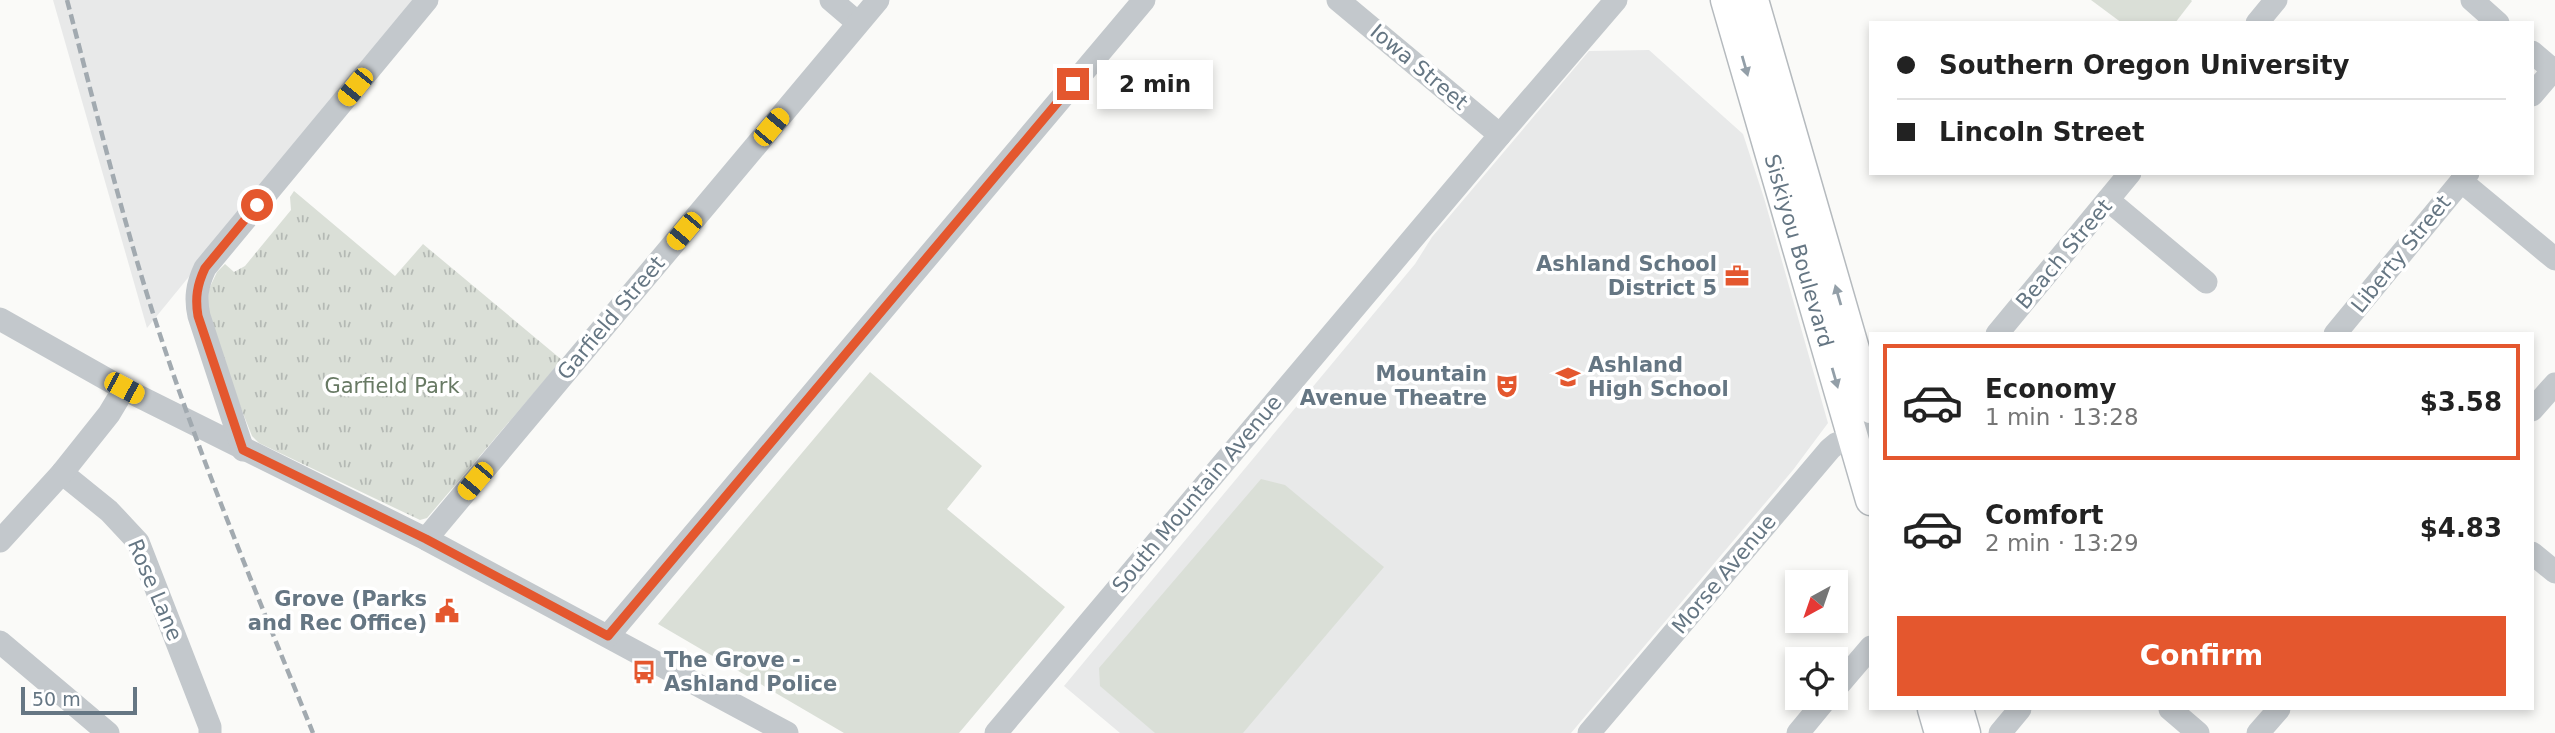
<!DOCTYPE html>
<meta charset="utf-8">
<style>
:root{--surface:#fff;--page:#f2f2f2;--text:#222;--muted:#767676;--line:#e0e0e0;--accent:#e4572e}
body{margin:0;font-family:"DejaVu Sans",sans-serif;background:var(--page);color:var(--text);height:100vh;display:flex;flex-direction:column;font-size:26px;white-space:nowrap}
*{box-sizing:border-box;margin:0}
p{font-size:23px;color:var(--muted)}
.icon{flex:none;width:38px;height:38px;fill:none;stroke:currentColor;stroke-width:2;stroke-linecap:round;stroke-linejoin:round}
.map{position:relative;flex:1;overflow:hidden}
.panel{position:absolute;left:1869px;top:332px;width:665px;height:378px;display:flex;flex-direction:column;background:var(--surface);border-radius:0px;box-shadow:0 4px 10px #0003}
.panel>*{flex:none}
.banner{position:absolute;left:1869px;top:21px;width:665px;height:154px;border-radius:0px;box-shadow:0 4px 10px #0003;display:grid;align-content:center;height:154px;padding:0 28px;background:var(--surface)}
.needle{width:46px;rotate:220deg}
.buttons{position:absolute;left:1785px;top:570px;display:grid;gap:14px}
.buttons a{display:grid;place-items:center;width:63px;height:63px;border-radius:0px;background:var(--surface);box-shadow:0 4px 10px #0003;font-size:35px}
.scale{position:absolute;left:21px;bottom:18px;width:116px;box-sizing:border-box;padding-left:7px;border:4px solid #657683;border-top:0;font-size:19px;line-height:24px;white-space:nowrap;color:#657683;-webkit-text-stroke:5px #fff;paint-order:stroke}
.end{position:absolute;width:32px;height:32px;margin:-16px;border:9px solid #e4572e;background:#fff;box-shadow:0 0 0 4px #fff}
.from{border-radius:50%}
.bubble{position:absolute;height:49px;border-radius:0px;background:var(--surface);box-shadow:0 4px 10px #0003;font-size:23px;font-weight:800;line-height:49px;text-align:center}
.car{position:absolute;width:21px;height:42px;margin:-21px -10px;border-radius:9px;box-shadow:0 0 5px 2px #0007;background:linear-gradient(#f5c518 24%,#345 0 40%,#f5c518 0 76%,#345 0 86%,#f5c518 0)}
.banner b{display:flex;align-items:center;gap:24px;height:66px;font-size:26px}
.banner b+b{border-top:2px solid var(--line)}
.banner i{width:18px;height:18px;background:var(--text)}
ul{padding:12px 0 0;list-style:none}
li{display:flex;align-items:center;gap:21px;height:116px;margin:0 14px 10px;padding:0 14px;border:4px solid transparent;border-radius:0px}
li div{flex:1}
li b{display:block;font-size:26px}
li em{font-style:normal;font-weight:800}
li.selected{border-color:var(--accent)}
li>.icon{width:63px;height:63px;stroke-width:1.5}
.action{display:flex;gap:14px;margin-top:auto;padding:14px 28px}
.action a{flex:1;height:80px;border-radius:0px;background:var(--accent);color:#fff;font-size:28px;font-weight:800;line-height:80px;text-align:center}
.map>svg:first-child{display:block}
.built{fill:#e8e9e9}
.green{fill:#dadfd7}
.park{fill:url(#park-tufts)}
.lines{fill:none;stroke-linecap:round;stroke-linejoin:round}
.major-casing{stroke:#b5babe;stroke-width:33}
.minor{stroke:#c3c8cc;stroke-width:23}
.major{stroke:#fff;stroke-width:30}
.rail{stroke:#a2aab0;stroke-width:4.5;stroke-dasharray:10 5;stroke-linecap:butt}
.oneway{fill:#939fa8}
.route{stroke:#e4572e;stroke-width:9}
.labels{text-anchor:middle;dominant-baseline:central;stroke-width:7;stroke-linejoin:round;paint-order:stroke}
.street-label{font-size:21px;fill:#657683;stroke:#fff}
.poi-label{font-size:21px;font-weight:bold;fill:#657683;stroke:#fff;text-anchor:end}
.park-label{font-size:21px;fill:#687a64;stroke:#fff}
</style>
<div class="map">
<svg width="2555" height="733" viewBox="0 0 2555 733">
<defs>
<pattern id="park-tufts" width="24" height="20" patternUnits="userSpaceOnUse" patternTransform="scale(1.75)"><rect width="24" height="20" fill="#dadfd7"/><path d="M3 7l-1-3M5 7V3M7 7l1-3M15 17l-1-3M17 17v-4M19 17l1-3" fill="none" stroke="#b4b9b4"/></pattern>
</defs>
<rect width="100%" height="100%" fill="#fafaf8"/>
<!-- built -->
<g class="built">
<polygon points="53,0 415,0 147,328"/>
<polygon points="1649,50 1743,134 1764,198 1828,423 1793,470 1571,733 1120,733 1064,686 1415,264 1432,237 1589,51"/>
</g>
<!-- green -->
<g class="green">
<polygon points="2091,0 2191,0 2192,1 2175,23 2122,23"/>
<polygon points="870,372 982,466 947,509 1065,607 959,733 844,733 658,624"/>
<polygon points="1261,479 1285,485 1384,567 1243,733 1155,733 1100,686 1099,668"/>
</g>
<!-- park -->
<polygon class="park" points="294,191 395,276 423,244 562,360 427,518 420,520 259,443 252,436 206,320 209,289 217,272 225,264 234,272 245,266 291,210 290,197"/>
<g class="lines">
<!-- major casing -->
<g class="major-casing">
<g id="major">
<path id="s1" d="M 1726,0 L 1871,500"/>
<polyline points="1753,0 1871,408"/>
<polyline points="1933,709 1940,733"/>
<polyline points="1958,709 1965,733"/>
</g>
</g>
<!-- minor -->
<g class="minor">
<polyline points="831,0 858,23"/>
<polyline points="1338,0 1500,135"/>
<polyline points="2472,0 2498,23"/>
<polyline points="2257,23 2276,0"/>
<polyline points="2532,52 2553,70"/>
<polyline points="2532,95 2555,68"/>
<polyline points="2461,181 2555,259"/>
<polyline points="2108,200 2206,282"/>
<polyline points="0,319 124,389 426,539 787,733"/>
<polyline points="1997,334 2130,173"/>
<polyline points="2335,334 2468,173"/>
<polyline points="2532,410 2555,384"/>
<path d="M 243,450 L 199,316 C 195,298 197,285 205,268 L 427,0"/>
<polyline points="62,473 109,511 138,542 210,727 210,733"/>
<polyline points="426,539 878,0"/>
<polyline points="0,541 62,473 109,414 124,389"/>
<polyline points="2532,553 2555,572"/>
<polyline points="608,636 1144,0"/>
<polyline points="0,642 108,733"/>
<polyline points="1836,688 1871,647"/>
<polyline points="2170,709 2198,733"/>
<polyline points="996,733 1500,135 1616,0"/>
<polyline points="1589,733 1830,449 1836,444 1871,431"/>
<polyline points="1798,733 1827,698"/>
<polyline points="2000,733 2020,709"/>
<polyline points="2258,733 2279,709"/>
</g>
<!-- major -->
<use href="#major" class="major"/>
<!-- rail -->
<path class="rail" d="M 67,0 C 94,102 119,206 151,307 C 197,452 256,592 313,733"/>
</g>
<!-- one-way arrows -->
<defs><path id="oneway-solid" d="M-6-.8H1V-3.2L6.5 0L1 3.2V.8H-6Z" transform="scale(1.75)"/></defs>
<g class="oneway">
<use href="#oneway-solid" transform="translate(1745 66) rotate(74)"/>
<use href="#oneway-solid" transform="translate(1838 295) rotate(-106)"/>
<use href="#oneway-solid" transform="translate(1835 378) rotate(74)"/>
</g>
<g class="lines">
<!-- route -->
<path class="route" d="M 257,205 L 205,268 C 197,285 195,298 198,316 L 243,450 L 426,539 L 608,636 L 1073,84"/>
</g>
<!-- icons -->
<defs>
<g id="office-bare" transform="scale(1.89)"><path d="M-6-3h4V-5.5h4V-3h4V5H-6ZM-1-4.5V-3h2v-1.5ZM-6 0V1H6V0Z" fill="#e4572e" stroke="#fff" stroke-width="2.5" paint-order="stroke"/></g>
<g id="school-bare" transform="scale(1.89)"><path d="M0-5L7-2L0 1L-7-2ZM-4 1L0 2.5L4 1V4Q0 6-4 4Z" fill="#e4572e" stroke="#fff" stroke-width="2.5" paint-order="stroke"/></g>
<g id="theatre-bare" transform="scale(1.89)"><path d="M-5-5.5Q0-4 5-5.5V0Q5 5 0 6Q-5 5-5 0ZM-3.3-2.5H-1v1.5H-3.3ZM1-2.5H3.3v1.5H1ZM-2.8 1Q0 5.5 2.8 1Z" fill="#e4572e" stroke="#fff" stroke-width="2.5" paint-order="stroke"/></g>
<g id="civic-bare" transform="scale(1.89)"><path d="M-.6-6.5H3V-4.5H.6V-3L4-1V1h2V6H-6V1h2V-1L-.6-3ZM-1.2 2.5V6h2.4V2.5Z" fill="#e4572e" stroke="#fff" stroke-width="2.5" paint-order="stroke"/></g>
<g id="bus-bare" transform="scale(1.89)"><path d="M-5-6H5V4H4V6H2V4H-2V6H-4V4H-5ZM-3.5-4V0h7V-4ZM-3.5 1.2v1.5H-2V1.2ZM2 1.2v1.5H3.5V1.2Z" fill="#e4572e" stroke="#fff" stroke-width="2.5" paint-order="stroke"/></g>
</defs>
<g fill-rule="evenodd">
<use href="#office-bare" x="1737" y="276"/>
<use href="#school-bare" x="1568" y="377"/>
<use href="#theatre-bare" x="1507" y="386"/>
<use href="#civic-bare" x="447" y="611"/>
<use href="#bus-bare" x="644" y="672"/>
</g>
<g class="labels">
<!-- street labels -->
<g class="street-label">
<text transform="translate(1419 67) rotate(40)">Iowa Street</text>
<text stroke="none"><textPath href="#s1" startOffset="261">Siskiyou Boulevard</textPath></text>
<text transform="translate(2064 254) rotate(-50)">Beach Street</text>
<text transform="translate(2401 254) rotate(-51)">Liberty Street</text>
<text transform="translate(611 318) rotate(-50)">Garfield Street</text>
<text transform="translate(1197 494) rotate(-50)">South Mountain Avenue</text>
<text transform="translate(1724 574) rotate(-50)">Morse Avenue</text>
<text transform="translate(155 590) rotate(67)">Rose Lane</text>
</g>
<!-- poi labels -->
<g class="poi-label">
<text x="1717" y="264">Ashland School<tspan x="1717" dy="24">District 5</tspan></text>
<text x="1588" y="365" text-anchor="start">Ashland<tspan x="1588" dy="24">High School</tspan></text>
<text x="1487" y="374">Mountain<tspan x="1487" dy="24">Avenue Theatre</tspan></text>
<text x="427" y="599">Grove (Parks<tspan x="427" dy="24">and Rec Office)</tspan></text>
<text x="664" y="660" text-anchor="start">The Grove -<tspan x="664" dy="24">Ashland Police</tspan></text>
</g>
<!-- park labels -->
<g class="park-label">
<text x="392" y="386">Garfield Park</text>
</g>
</g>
</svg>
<div class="buttons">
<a><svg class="needle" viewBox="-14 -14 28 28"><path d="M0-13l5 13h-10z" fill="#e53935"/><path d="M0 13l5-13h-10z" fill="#767676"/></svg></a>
<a><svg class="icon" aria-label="locate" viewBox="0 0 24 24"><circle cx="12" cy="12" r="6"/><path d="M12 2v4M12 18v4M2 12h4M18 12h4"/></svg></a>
</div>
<div class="scale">50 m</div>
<i class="end from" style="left:257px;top:205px"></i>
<i class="end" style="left:1073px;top:84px"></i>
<div class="bubble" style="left:1097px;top:60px;width:116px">2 min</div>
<i class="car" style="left:355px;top:87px;rotate:219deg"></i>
<i class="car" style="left:771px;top:127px;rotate:40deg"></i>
<i class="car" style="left:684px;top:231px;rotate:220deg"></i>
<i class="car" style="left:124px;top:388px;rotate:118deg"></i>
<i class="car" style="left:475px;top:481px;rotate:220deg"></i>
<div class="banner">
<b><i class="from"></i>Southern Oregon University</b>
<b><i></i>Lincoln Street</b>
</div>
<section class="panel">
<ul>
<li class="selected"><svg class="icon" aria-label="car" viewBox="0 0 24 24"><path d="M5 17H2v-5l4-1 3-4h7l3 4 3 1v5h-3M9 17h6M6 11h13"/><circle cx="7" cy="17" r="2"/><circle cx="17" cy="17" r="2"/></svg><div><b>Economy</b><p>1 min · 13:28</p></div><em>$3.58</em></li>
<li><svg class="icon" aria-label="car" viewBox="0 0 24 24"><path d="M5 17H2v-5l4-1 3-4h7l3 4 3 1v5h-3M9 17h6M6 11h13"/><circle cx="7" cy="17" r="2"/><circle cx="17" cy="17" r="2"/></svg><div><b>Comfort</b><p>2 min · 13:29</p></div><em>$4.83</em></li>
</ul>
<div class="action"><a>Confirm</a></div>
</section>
</div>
